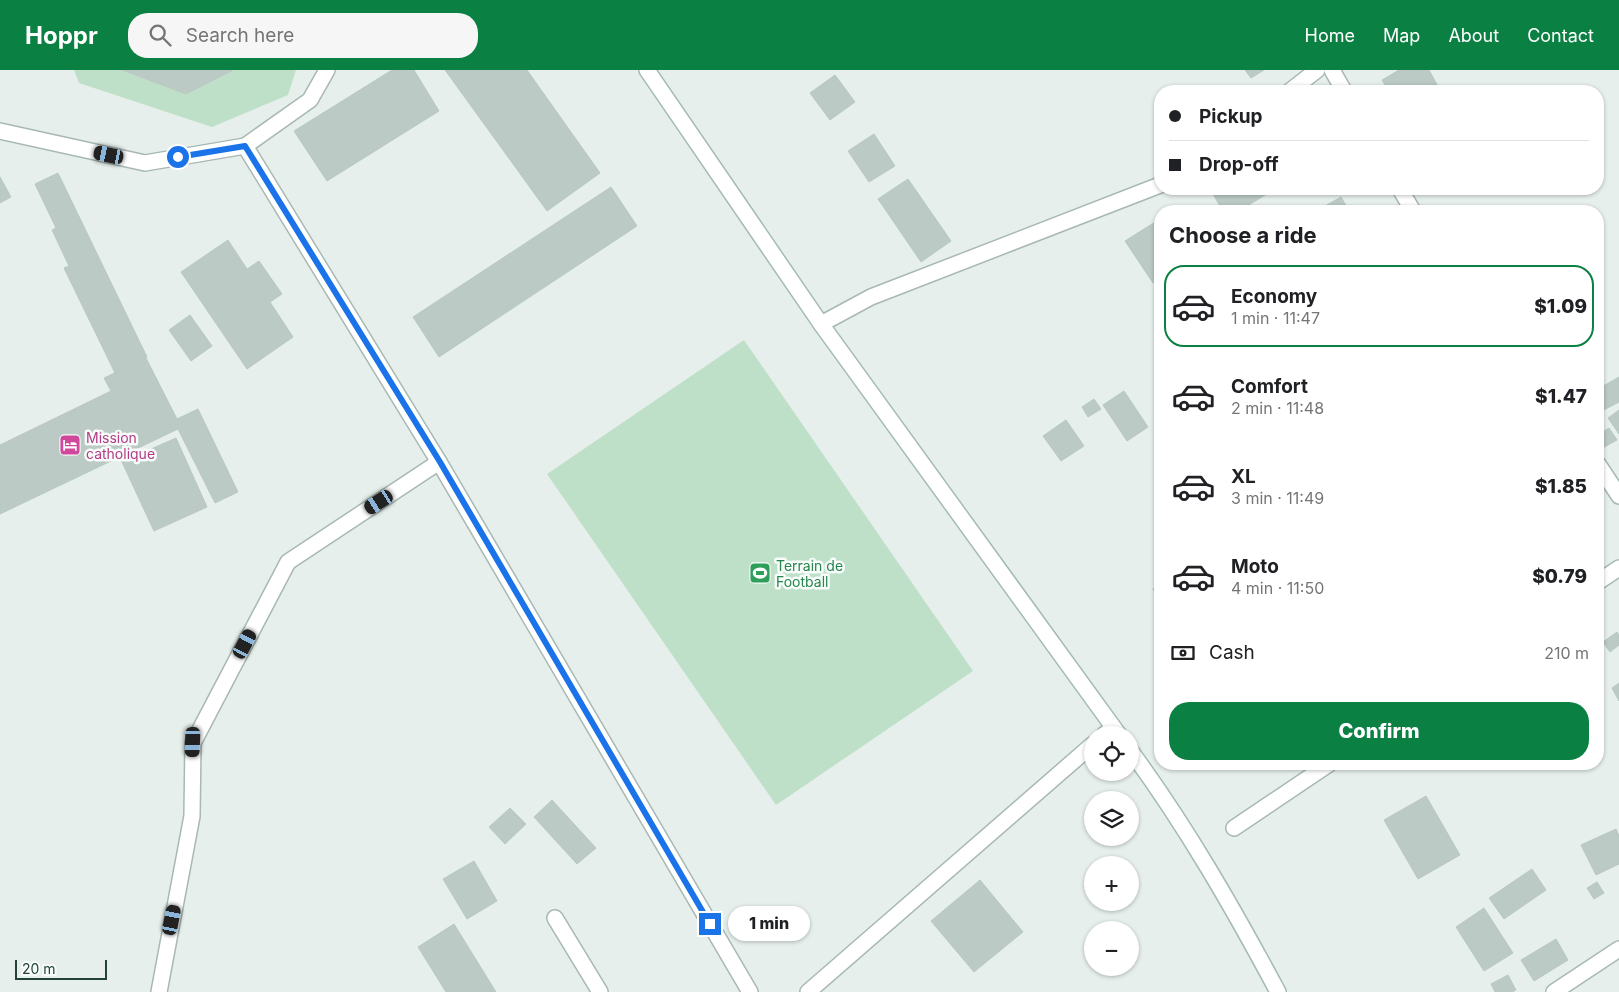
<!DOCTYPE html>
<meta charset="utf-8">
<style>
:root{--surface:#fff;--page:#f6f6f6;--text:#202124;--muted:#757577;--line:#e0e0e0;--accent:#0b8043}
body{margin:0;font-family:Inter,sans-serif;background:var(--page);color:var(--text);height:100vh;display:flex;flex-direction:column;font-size:19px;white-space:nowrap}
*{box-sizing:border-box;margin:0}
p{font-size:16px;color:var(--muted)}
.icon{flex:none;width:28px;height:28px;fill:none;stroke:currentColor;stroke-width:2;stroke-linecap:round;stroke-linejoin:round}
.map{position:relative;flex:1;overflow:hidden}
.panel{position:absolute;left:1154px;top:135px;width:450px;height:565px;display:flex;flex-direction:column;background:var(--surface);border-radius:20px;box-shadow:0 1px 4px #0004}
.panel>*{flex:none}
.hud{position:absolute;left:1154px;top:15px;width:450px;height:110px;border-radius:20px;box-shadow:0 1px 4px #0004;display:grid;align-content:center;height:110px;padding:0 15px;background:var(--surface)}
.fabs{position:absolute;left:1084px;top:656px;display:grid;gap:10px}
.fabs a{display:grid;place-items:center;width:55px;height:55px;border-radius:50%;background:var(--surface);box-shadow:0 1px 4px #0004;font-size:25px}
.scale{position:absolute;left:15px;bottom:12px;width:92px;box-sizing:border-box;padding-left:5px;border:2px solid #24423a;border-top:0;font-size:14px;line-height:18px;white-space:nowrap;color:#24423a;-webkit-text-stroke:4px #f7fbf9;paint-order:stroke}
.end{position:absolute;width:22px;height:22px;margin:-11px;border:6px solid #1a73e8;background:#fff;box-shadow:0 0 0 2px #fff}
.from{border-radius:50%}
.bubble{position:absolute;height:35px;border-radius:18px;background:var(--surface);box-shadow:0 1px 4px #0004;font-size:16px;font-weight:800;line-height:35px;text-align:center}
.car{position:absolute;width:15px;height:30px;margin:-15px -8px;border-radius:6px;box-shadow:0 0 4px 1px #0007;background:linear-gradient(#222 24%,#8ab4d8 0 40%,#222 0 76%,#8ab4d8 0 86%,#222 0)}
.hud b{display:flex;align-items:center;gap:18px;height:48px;font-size:19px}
.hud b+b{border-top:1px solid var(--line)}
.hud i{width:12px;height:12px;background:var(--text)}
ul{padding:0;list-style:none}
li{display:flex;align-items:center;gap:15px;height:82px;margin:0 10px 8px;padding:0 5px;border:2px solid transparent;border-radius:20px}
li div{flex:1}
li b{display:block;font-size:19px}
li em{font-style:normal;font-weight:800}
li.on{border-color:var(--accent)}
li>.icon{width:45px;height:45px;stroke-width:1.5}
h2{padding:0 15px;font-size:22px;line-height:60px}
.pay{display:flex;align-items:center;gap:12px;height:55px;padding:0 15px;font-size:19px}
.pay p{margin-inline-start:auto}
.primary-button{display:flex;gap:10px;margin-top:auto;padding:10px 15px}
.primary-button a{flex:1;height:58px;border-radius:20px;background:var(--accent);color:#fff;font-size:20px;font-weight:800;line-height:58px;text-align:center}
header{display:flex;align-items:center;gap:30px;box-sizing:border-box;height:70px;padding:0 25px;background:var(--accent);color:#fff}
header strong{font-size:24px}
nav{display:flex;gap:28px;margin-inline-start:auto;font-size:18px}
.search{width:350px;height:45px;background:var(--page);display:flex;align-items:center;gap:12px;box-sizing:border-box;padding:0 18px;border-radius:20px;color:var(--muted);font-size:19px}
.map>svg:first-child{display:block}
.green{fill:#bfe0c8}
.building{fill:#bbcac4;stroke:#b8c9c2}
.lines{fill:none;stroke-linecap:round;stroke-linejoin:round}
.street-casing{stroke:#a8b8b2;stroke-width:18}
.secondary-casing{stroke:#a4bbb3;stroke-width:18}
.street{stroke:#fff;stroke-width:15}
.secondary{stroke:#fff;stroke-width:15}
.route{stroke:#1a73e8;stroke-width:6}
.labels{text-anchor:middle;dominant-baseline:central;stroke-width:5;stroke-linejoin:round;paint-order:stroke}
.hotel-label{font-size:14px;fill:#b23c85;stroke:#f7fbf9;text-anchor:start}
.leisure-label{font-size:14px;fill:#27864d;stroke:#f7fbf9;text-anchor:start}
</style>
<header>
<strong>Hoppr</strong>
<div class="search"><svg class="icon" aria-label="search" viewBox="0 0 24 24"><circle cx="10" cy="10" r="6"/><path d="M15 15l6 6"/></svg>Search here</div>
<nav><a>Home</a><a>Map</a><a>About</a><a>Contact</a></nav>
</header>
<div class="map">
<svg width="1619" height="922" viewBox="0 0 1619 922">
<rect width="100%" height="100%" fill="#e6efeb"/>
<!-- green -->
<g class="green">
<polygon points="74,0 122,0 186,24 233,0 296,0 288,25 212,57 79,13"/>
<polygon points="744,270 973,601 776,735 547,404"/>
</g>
<!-- building -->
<g class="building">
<polygon points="122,0 233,0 186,24"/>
<polygon points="392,0 414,0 439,41 327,111 294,61"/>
<polygon points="445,0 527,0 600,103 547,141"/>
<polygon points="1245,0 1264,0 1251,8"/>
<polygon points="1399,0 1429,0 1440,20 1438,21 1389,21 1382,10"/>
<polygon points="835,5 855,32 830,50 810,23"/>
<polygon points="874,64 895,96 869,112 848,81"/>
<polygon points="58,103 147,287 115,303 64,198 69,196 52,160 56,158 35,114"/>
<polygon points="0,107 11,127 0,133"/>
<polygon points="908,109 951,171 921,192 878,129"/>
<polygon points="611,117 637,156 439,287 413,247"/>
<polygon points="1210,119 1275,119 1239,141 1223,141"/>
<polygon points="1341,127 1349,141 1316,141"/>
<polygon points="1160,149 1160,208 1153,213 1125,171"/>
<polygon points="228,170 247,199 259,191 282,224 270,232 293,267 247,299 181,202"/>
<polygon points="190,245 212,276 191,291 169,260"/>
<polygon points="146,288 177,349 198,339 238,422 215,433 178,359 0,444 0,375 111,321 104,308"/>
<polygon points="1619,307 1619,332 1598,343 1598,319"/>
<polygon points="1124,321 1148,357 1127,371 1103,335"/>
<polygon points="1094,329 1101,339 1088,347 1082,337"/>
<polygon points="1619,340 1619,364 1608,348"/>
<polygon points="1066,350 1084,376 1061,391 1043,366"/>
<polygon points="1609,358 1617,370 1599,380 1598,365"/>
<polygon points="176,368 207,437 154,461 122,392"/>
<polygon points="1160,514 1160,530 1153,519"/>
<polygon points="1617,562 1619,565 1619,575 1610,582 1603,572"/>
<polygon points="1619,613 1619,631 1612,618"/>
<polygon points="1426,726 1460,785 1418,809 1384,750"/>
<polygon points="552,730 596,778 577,794 534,747"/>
<polygon points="510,738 526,754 505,774 489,757"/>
<polygon points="1616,759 1619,766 1619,794 1596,805 1581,775"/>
<polygon points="474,791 497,831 467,849 443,809"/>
<polygon points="1532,799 1546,820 1504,849 1489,828"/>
<polygon points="980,810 1023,862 974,902 931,851"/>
<polygon points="1597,812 1604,823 1594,829 1587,818"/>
<polygon points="1484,838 1513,883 1484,901 1456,857"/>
<polygon points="454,854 496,922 446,922 418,877"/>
<polygon points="1556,869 1568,890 1534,911 1521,890"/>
<polygon points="1508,905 1516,920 1512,922 1495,922 1491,914"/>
</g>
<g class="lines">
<!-- street casing -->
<g class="street-casing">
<g id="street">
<polyline points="1332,0 1344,21"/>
<polyline points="1290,21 1317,0"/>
<polyline points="0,61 145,93 245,76 310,30 327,0"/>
<polyline points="245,76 439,392 750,922"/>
<polyline points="1400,119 1413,141"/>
<polyline points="821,254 871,227 1160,115"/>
<polyline points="1598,394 1619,426"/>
<polyline points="1598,512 1619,498"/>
<polyline points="1104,665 1113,657"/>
<polyline points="1234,758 1329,694"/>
<polyline points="555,848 600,922"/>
<polyline points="159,922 192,746 193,673 288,492 439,392"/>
<polyline points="808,922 1092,675"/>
<polyline points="1554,922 1619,879"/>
</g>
</g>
<!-- secondary casing -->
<g class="secondary-casing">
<g id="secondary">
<polyline points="647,0 821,254 1119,665"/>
<path d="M 1130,680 C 1186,756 1233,838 1278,922"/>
</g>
</g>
<!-- street -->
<use href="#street" class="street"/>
<!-- secondary -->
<use href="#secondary" class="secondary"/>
</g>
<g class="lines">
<!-- route -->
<polyline class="route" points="178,87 245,76 440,392 710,854"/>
</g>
<!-- icons -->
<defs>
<g id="hotel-square" transform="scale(1.125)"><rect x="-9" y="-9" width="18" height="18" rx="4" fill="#d1479c" stroke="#f7fbf9"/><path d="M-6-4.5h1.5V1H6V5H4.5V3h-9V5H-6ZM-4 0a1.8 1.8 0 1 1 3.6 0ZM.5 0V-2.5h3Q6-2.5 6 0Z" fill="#fff"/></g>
<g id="stadium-square" transform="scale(1.125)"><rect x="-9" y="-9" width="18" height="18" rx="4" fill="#2e9e5b" stroke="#f7fbf9"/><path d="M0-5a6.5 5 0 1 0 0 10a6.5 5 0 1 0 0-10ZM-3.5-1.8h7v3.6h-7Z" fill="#fff"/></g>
</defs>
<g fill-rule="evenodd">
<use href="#hotel-square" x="70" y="375"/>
<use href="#stadium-square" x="760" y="503"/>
</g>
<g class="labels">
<!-- hotel labels -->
<g class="hotel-label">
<text x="86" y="367">Mission<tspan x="86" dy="16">catholique</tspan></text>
</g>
<!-- leisure labels -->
<g class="leisure-label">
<text x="776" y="495">Terrain de<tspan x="776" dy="16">Football</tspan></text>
</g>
</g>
</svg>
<div class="fabs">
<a><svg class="icon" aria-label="locate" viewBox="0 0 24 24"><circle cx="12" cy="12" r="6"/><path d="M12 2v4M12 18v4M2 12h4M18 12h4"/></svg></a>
<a><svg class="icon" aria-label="layers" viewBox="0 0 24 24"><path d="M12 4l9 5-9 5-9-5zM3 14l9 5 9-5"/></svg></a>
<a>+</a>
<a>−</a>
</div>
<div class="scale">20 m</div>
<i class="end from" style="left:178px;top:87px"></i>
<i class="end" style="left:710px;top:854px"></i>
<div class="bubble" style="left:728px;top:836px;width:82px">1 min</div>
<i class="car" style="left:109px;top:85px;rotate:282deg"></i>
<i class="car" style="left:379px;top:432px;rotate:237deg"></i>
<i class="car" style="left:245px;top:574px;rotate:28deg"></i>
<i class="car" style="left:193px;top:672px;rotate:182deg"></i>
<i class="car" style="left:172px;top:850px;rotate:11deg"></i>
<div class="hud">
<b><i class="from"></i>Pickup</b>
<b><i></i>Drop-off</b>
</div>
<section class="panel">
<h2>Choose a ride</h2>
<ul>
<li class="on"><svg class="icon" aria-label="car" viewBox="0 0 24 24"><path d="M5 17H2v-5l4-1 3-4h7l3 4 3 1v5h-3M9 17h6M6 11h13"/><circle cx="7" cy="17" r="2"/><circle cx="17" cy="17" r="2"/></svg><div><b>Economy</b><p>1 min · 11:47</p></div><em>$1.09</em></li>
<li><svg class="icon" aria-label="car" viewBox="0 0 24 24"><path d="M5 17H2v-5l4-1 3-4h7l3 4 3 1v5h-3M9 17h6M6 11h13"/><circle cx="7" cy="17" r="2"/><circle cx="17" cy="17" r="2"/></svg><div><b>Comfort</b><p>2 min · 11:48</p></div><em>$1.47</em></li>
<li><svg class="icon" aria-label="car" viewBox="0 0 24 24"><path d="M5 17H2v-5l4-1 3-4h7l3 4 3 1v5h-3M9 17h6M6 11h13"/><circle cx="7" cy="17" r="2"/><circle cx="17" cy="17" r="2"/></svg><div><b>XL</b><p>3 min · 11:49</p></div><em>$1.85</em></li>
<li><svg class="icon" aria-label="car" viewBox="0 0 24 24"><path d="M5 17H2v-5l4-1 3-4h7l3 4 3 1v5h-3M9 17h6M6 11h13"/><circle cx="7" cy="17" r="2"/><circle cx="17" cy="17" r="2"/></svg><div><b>Moto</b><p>4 min · 11:50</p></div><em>$0.79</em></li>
</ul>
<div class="pay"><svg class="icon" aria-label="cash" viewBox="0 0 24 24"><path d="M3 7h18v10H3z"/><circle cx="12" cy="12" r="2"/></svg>Cash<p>210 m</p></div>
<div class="primary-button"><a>Confirm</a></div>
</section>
</div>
